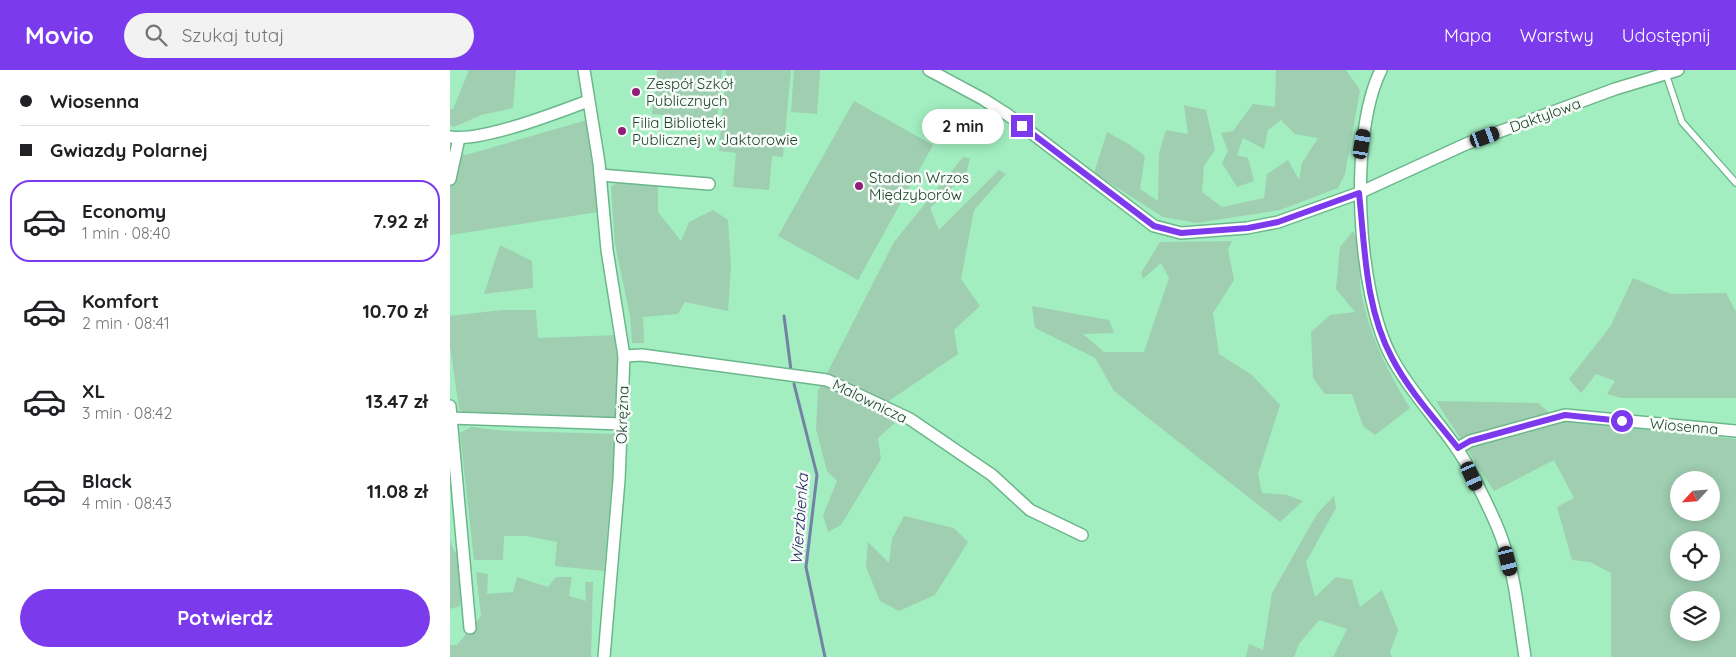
<!DOCTYPE html>
<html lang="pl">
<meta charset="utf-8">
<style>
:root{--surface:#fff;--page:#f2f2f2;--text:#202124;--muted:#757577;--line:#e0e0e0;--accent:#7c3aed}
body{margin:0;font-family:Quicksand,sans-serif;background:var(--page);color:var(--text);height:100vh;display:flex;flex-direction:column;font-size:19px;white-space:nowrap}
*{box-sizing:border-box;margin:0}
p{font-size:16px;color:var(--muted)}
.icon{flex:none;width:28px;height:28px;fill:none;stroke:currentColor;stroke-width:2;stroke-linecap:round;stroke-linejoin:round}
.map{position:relative;flex:1;overflow:hidden}
.panel{display:flex;flex-direction:column;background:var(--surface);width:450px}
.panel>*{flex:none}
.guide{display:grid;align-content:center;height:110px;padding:0 20px;background:var(--surface)}
.needle{width:32px;rotate:244deg}
.fabs{position:absolute;left:1220px;top:401px;display:grid;gap:10px}
.fabs a{display:grid;place-items:center;width:50px;height:50px;border-radius:50%;background:var(--surface);box-shadow:0 2px 12px #0003;font-size:25px}
.end{position:absolute;width:22px;height:22px;margin:-11px;border:6px solid #7c3aed;background:#fff;box-shadow:0 0 0 2px #fff}
.from{border-radius:50%}
.bubble{position:absolute;height:35px;border-radius:18px;background:var(--surface);box-shadow:0 2px 12px #0003;font-size:16px;font-weight:800;line-height:35px;text-align:center}
.car{position:absolute;width:15px;height:30px;margin:-15px -8px;border-radius:6px;box-shadow:0 0 4px 1px #0007;background:linear-gradient(#222 24%,#8ab4d8 0 40%,#222 0 76%,#8ab4d8 0 86%,#222 0)}
.guide b{display:flex;align-items:center;gap:18px;height:48px;font-size:19px}
.guide b+b{border-top:1px solid var(--line)}
.guide i{width:12px;height:12px;background:var(--text)}
ul{padding:0;list-style:none}
li{display:flex;align-items:center;gap:15px;height:82px;margin:0 10px 8px;padding:0 10px;border:2px solid transparent;border-radius:20px}
li div{flex:1}
li b{display:block;font-size:19px}
li em{font-style:normal;font-weight:800}
li.selected{border-color:var(--accent)}
li>.icon{width:45px;height:45px;stroke-width:1.5}
.cta{display:flex;gap:10px;margin-top:auto;padding:10px 20px}
.cta a{flex:1;height:58px;border-radius:30px;background:var(--accent);color:#fff;font-size:20px;font-weight:800;line-height:58px;text-align:center}
header{display:flex;align-items:center;gap:30px;box-sizing:border-box;height:70px;padding:0 25px;background:var(--accent);color:#fff}
header strong{font-size:24px}
nav{display:flex;gap:28px;margin-inline-start:auto;font-size:18px}
.search{width:350px;height:45px;background:var(--page);display:flex;align-items:center;gap:12px;box-sizing:border-box;padding:0 18px;border-radius:28px;color:var(--muted);font-size:19px}
main{display:flex;flex:1;min-height:0}
.map>svg:first-child{display:block}
.green{fill:#9fceb1;fill-rule:evenodd}
.lines{fill:none;stroke-linecap:round;stroke-linejoin:round}
.stream{stroke:#7281a5;stroke-width:3}
.lane-casing{stroke:#6cb68c;stroke-width:8}
.street-casing{stroke:#6cb68c;stroke-width:14}
.lane{stroke:#fff;stroke-width:5.5}
.street{stroke:#fff;stroke-width:11}
.route{stroke:#7c3aed;stroke-width:6}
.poi-dot{fill:#931d7b;stroke:#f6fdf8;stroke-width:2}
.labels{text-anchor:middle;dominant-baseline:central;stroke-width:5;stroke-linejoin:round;paint-order:stroke}
.poi-label{font-size:15px;fill:#22412f;stroke:#f6fdf8;text-anchor:start}
.street-label{font-size:15px;fill:#22412f;stroke:#f6fdf8}
.water-label{font-size:16px;font-style:italic;fill:#211f63;stroke:#f6fdf8}
</style>
<header>
<strong>Movio</strong>
<div class="search"><svg class="icon" aria-label="search" viewBox="0 0 24 24"><circle cx="10" cy="10" r="6"/><path d="M15 15l6 6"/></svg>Szukaj tutaj</div>
<nav><a>Mapa</a><a>Warstwy</a><a>Udostępnij</a></nav>
</header>
<main>
<section class="panel">
<div class="guide">
<b><i class="from"></i>Wiosenna</b>
<b><i></i>Gwiazdy Polarnej</b>
</div>
<ul>
<li class="selected"><svg class="icon" aria-label="car" viewBox="0 0 24 24"><path d="M5 17H2v-5l4-1 3-4h7l3 4 3 1v5h-3M9 17h6M6 11h13"/><circle cx="7" cy="17" r="2"/><circle cx="17" cy="17" r="2"/></svg><div><b>Economy</b><p>1 min · 08:40</p></div><em>7.92 zł</em></li>
<li><svg class="icon" aria-label="car" viewBox="0 0 24 24"><path d="M5 17H2v-5l4-1 3-4h7l3 4 3 1v5h-3M9 17h6M6 11h13"/><circle cx="7" cy="17" r="2"/><circle cx="17" cy="17" r="2"/></svg><div><b>Komfort</b><p>2 min · 08:41</p></div><em>10.70 zł</em></li>
<li><svg class="icon" aria-label="car" viewBox="0 0 24 24"><path d="M5 17H2v-5l4-1 3-4h7l3 4 3 1v5h-3M9 17h6M6 11h13"/><circle cx="7" cy="17" r="2"/><circle cx="17" cy="17" r="2"/></svg><div><b>XL</b><p>3 min · 08:42</p></div><em>13.47 zł</em></li>
<li><svg class="icon" aria-label="car" viewBox="0 0 24 24"><path d="M5 17H2v-5l4-1 3-4h7l3 4 3 1v5h-3M9 17h6M6 11h13"/><circle cx="7" cy="17" r="2"/><circle cx="17" cy="17" r="2"/></svg><div><b>Black</b><p>4 min · 08:43</p></div><em>11.08 zł</em></li>
</ul>
<div class="cta"><a>Potwierdź</a></div>
</section>
<div class="map">
<svg width="1286" height="587" viewBox="0 0 1286 587">
<rect width="100%" height="100%" fill="#a2eec1"/>
<!-- green -->
<g class="green">
<polygon points="19,0 66,0 63,38 31,45 4,57 0,55 0,39 3,39"/>
<polygon points="207,0 272,0 267,51 202,44"/>
<polygon points="276,0 341,0 333,87 322,86 319,120 283,117 286,83 269,81"/>
<polygon points="344,0 370,0 367,44 341,42"/>
<polygon points="826,0 896,0 910,20 895,104 888,118 830,140 747,153 713,147 644,103 657,62 682,76 695,86 690,119 708,131 709,83 716,60 738,64 734,35 756,40 765,80 754,96 752,122 772,137 814,128 817,104 838,90 849,110 852,93 868,68 845,64 831,50 818,60 814,79 793,68 787,85 798,88 804,111 787,117 772,93 778,81 771,63 783,61 803,34 825,37"/>
<polygon points="404,31 483,75 408,210 328,166"/>
<polygon points="137,50 148,142 0,165 0,81 16,85"/>
<polygon points="513,87 520,88 516,105 480,138 489,160 549,100 556,104 524,140 511,209 530,236 504,260 508,284 427,339 445,353 428,368 431,389 391,455 378,462 373,445 387,411 377,401 366,359 368,321 444,172"/>
<polygon points="170,111 208,114 208,142 231,171 239,152 263,140 278,150 281,196 278,241 235,232 228,244 193,247 194,273 182,273 180,246 165,174 161,117"/>
<path d="M 903,161 C 912,180 908,202 911,222 C 920,267 937,300 960,338 L 925,365 L 913,356 L 902,324 L 875,324 L 863,308 L 861,262 L 880,245 L 905,242 L 886,219 L 890,177 Z"/>
<polygon points="782,171 778,180 784,210 763,243 769,284 802,305 830,335 808,404 812,423 837,425 853,431 830,452 664,321 645,288 585,258 582,236 659,250 664,263 633,264 654,282 694,282 719,208 711,193 693,209 691,203 710,172"/>
<polygon points="50,175 82,191 83,218 34,224"/>
<polygon points="1183,208 1221,224 1276,223 1286,242 1286,328 1171,328 1157,324 1165,311 1146,304 1131,323 1119,309 1160,257"/>
<polygon points="52,240 86,240 88,268 167,265 169,283 165,351 124,350 86,345 13,343 9,339 0,276 0,246"/>
<path d="M 986,331 L 1088,333 L 1109,351 L 1286,369 L 1286,587 L 1161,587 L 1161,503 L 1140,492 L 1122,490 L 1107,437 L 1124,428 L 1104,390 L 1044,421 ZM 1229,410 L 1261,410 L 1261,442 L 1229,442 ZM 1229,470 L 1261,470 L 1261,502 L 1229,502 ZM 1229,530 L 1261,530 L 1261,562 L 1229,562 Z"/>
<polygon points="21,357 56,361 166,364 154,501 105,496 107,472 76,466 54,466 53,490 24,490 10,363"/>
<polygon points="884,426 886,438 856,492 865,527 886,507 902,510 910,537 932,520 948,560 940,582 942,587 883,587 897,559 869,550 849,574 844,587 796,587 799,574 813,580 822,523 867,444"/>
<polygon points="454,446 504,458 518,472 485,525 449,541 430,531 416,497 418,472 439,493 442,469"/>
<polygon points="0,470 4,481 17,488 20,499 10,510 10,536 0,539"/>
<polygon points="26,502 38,504 37,524 63,522 67,507 98,517 106,507 122,507 119,526 136,531 135,512 143,512 141,587 0,587 0,575 7,575 31,546"/>
</g>
<g class="lines">
<!-- stream -->
<g class="stream">
<polyline points="334,246 341,300"/>
<polyline points="344,314 367,405 356,497 375,587"/>
</g>
<!-- lane casing -->
<g class="lane-casing">
<polyline id="lane" points="1216,4 1232,52 1286,113"/>
</g>
<!-- street casing -->
<g class="street-casing">
<g id="street">
<polyline points="134,0 149,93 157,180 174,286 169,410 154,587"/>
<polyline points="479,0 533,29 558,45 704,156 731,163 797,158 828,152 909,123 1016,74 1165,19 1228,0"/>
<path d="M 931,0 C 898,66 907,224 942,288 C 965,331 1002,363 1023,406 C 1034,428 1047,452 1054,475 C 1066,511 1069,550 1075,587"/>
<path d="M 0,67 C 32,72 106,43 138,31"/>
<polyline points="150,105 259,114"/>
<polyline points="0,109 9,68"/>
<polyline points="174,286 192,285 377,310 460,349 542,405 580,440 632,465"/>
<polyline points="0,336 20,558"/>
<polyline points="0,348 172,354"/>
<polyline points="1008,378 1020,371 1115,345 1286,361"/>
</g>
</g>
<!-- lane -->
<use href="#lane" class="lane"/>
<!-- street -->
<use href="#street" class="street"/>
</g>
<g class="lines">
<!-- route -->
<path class="route" d="M 572,56 L 704,156 L 731,163 L 798,158 L 828,152 L 909,123 C 915,178 915,238 942,288 C 959,321 985,349 1008,378 L 1020,371 L 1115,345 L 1172,351"/>
</g>
<!-- markers -->
<g class="poi-dot">
<circle cx="186" cy="22" r="5"/>
<circle cx="172" cy="61" r="5"/>
<circle cx="409" cy="116" r="5"/>
</g>
<g class="labels">
<!-- poi labels -->
<g class="poi-label">
<text x="196" y="13">Zespół Szkół<tspan x="196" dy="17">Publicznych</tspan></text>
<text x="182" y="52">Filia Biblioteki<tspan x="182" dy="17">Publicznej w Jaktorowie</tspan></text>
<text x="419" y="107">Stadion Wrzos<tspan x="419" dy="17">Międzyborów</tspan></text>
</g>
<!-- street labels -->
<g class="street-label">
<text transform="translate(1095 45) rotate(-20)">Daktylowa</text>
<text transform="translate(420 331) rotate(26)">Malownicza</text>
<text transform="translate(172 345) rotate(-88)">Okrężna</text>
<text transform="translate(1234 356) rotate(5)">Wiosenna</text>
</g>
<!-- water labels -->
<g class="water-label">
<text transform="translate(349 449) rotate(-86)">Wierzbienka</text>
</g>
</g>
</svg>
<div class="fabs">
<a><svg class="needle" viewBox="-14 -14 28 28"><path d="M0-13l5 13h-10z" fill="#e53935"/><path d="M0 13l5-13h-10z" fill="#757577"/></svg></a>
<a><svg class="icon" aria-label="locate" viewBox="0 0 24 24"><circle cx="12" cy="12" r="6"/><path d="M12 2v4M12 18v4M2 12h4M18 12h4"/></svg></a>
<a><svg class="icon" aria-label="layers" viewBox="0 0 24 24"><path d="M12 4l9 5-9 5-9-5zM3 14l9 5 9-5"/></svg></a>
</div>
<i class="end from" style="left:1172px;top:351px"></i>
<i class="end" style="left:572px;top:56px"></i>
<div class="bubble" style="left:472px;top:39px;width:82px">2 min</div>
<i class="car" style="left:1035px;top:67px;rotate:70deg"></i>
<i class="car" style="left:912px;top:74px;rotate:9deg"></i>
<i class="car" style="left:1022px;top:406px;rotate:156deg"></i>
<i class="car" style="left:1058px;top:491px;rotate:166deg"></i>
</div>
</main>
